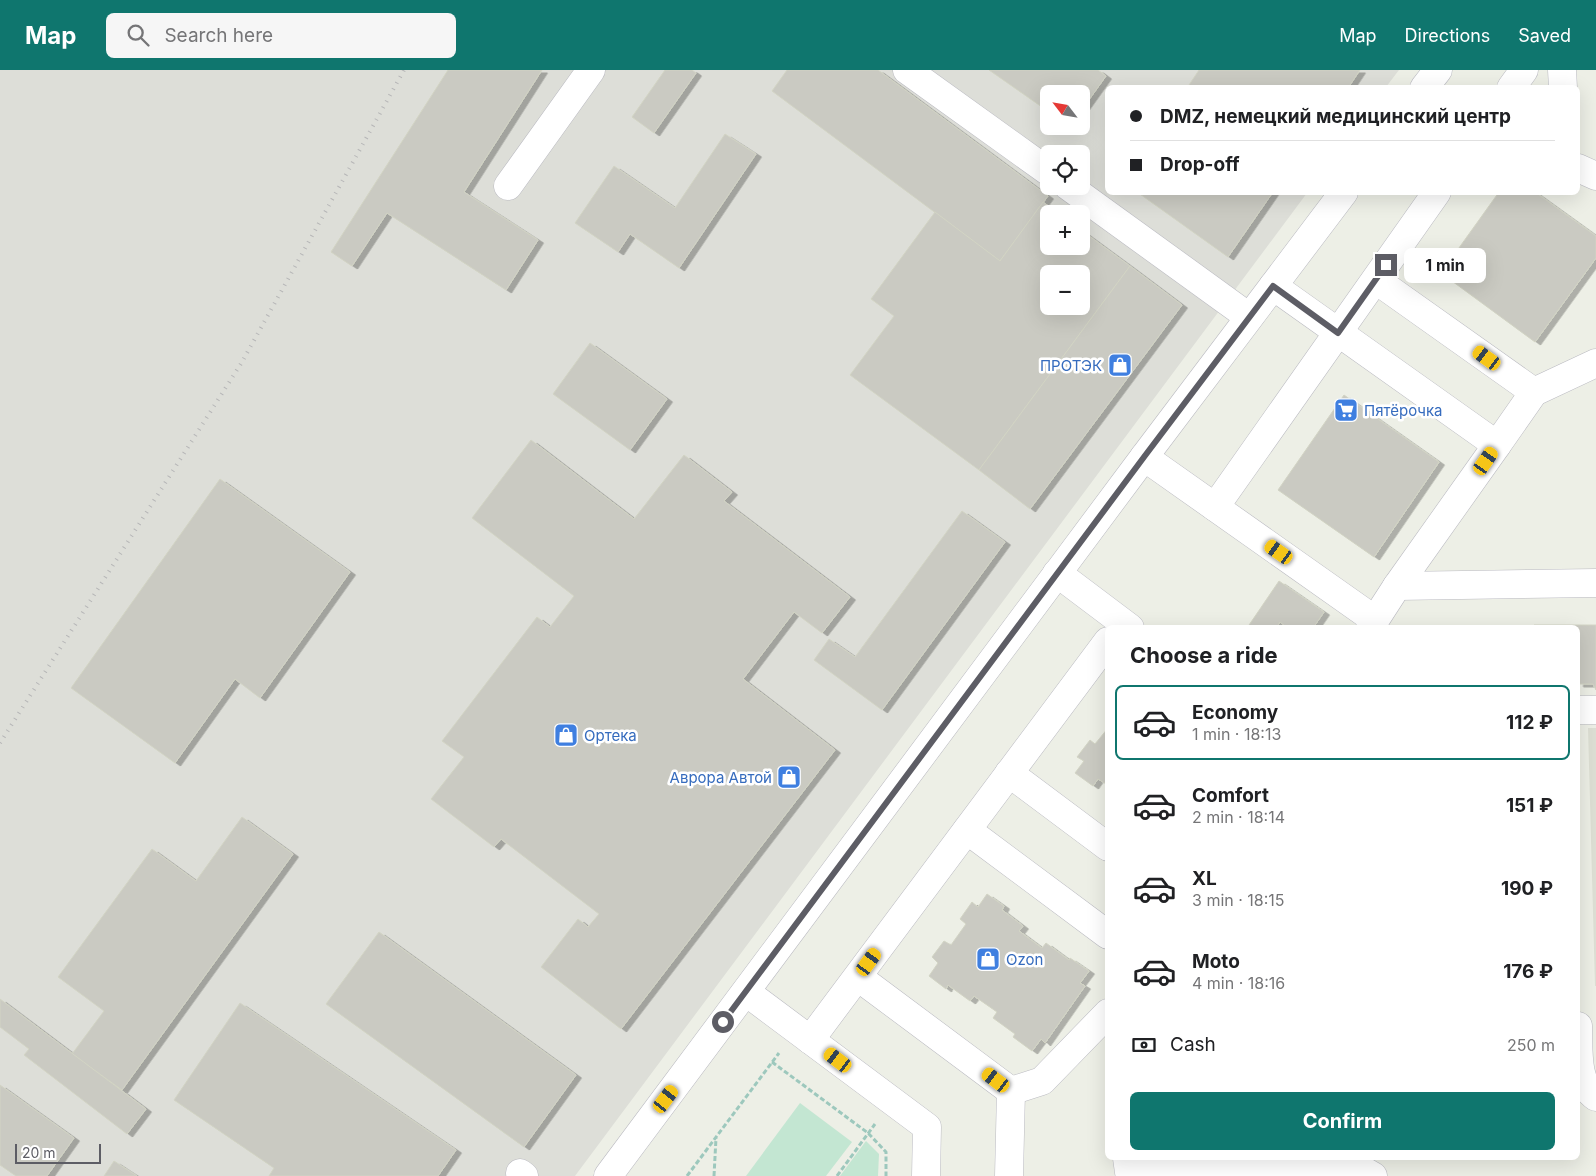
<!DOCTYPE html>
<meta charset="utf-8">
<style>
:root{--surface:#fff;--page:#f6f6f6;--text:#202124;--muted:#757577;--line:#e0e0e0;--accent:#0f766e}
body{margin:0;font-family:Inter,sans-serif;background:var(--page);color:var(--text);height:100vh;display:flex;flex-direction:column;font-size:19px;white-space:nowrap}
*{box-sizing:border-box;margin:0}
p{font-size:16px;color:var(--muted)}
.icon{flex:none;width:28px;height:28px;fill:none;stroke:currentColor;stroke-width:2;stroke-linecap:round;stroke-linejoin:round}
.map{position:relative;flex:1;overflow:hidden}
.sheet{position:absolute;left:1105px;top:555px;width:475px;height:535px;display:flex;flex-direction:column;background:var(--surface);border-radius:8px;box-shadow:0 5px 20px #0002}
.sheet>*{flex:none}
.top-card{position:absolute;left:1105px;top:15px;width:475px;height:110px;border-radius:8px;box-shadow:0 5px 20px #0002;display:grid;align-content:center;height:110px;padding:0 25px;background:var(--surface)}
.needle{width:32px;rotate:301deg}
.buttons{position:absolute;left:1040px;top:15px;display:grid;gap:10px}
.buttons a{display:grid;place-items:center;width:50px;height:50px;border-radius:8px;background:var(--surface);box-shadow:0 5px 20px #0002;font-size:25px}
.scale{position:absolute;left:15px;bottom:12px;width:86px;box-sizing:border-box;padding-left:5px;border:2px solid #5d5d65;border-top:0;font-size:14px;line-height:18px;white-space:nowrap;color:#5d5d65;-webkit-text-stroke:4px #fff;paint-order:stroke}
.end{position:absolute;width:22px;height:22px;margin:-11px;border:6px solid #5d5d65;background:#fff;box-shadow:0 0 0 2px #fff}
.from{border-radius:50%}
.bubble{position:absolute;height:35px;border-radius:8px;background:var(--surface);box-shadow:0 5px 20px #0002;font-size:16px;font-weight:700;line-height:35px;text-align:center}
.car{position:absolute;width:15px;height:30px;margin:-15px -8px;border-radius:6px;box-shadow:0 0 4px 1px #0007;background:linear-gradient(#f5c518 24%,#345 0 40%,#f5c518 0 76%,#345 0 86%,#f5c518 0)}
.top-card b{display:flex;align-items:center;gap:18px;height:48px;font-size:19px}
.top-card b+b{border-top:1px solid var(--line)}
.top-card i{width:12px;height:12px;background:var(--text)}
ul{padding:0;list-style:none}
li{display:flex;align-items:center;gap:15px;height:75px;margin:0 10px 8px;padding:0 15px;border:2px solid transparent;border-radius:8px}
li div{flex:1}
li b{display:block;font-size:19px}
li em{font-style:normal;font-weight:700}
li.active{border-color:var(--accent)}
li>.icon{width:45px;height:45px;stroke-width:1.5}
h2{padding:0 25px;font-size:22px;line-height:60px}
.pay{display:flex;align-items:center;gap:12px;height:55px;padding:0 25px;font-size:19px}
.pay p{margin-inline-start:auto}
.primary-button{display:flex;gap:10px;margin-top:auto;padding:10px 25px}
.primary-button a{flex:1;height:58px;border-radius:8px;background:var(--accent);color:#fff;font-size:20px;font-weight:700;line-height:58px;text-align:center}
header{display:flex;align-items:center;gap:30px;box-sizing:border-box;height:70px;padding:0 25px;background:var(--accent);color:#fff}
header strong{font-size:24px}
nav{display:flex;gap:28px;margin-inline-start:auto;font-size:18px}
.search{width:350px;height:45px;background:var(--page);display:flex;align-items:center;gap:12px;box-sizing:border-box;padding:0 18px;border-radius:8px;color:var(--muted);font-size:19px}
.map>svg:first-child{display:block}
.industrial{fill:#ddded8;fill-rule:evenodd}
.education{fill:#dddfd4}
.green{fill:#c3e6d2}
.building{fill:#cacac2;stroke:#d2d4c4;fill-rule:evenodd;filter:url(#shadow)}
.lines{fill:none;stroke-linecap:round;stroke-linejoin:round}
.minor-casing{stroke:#babac1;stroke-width:29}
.path{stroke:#9dc8bd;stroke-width:3;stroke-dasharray:5 2.5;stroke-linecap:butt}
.minor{stroke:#fff;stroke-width:28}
.rail{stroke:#b6b6b7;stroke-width:4;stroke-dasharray:1 6;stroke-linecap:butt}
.route{stroke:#5d5d65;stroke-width:6}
.labels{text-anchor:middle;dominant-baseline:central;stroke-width:5;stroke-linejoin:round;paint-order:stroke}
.shop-label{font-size:15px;fill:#366cbe;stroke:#fff;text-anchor:start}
</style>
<header>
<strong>Map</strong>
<div class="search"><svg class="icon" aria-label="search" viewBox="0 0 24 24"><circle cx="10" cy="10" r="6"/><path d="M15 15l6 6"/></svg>Search here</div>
<nav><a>Map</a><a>Directions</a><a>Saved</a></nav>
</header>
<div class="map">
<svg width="1596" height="1106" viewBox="0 0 1596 1106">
<defs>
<filter id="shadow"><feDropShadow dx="5.5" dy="3" stdDeviation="0" flood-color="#0004"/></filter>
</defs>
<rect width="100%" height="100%" fill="#edefe6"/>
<!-- industrial -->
<path class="industrial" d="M 0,0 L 1399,0 L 1386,17 L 1108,18 L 1108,122 L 1307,123 L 575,1106 L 0,1106 ZM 1049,24 L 1081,24 L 1081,56 L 1049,56 ZM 1049,84 L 1081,84 L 1081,116 L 1049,116 ZM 1049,144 L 1081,144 L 1081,176 L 1049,176 ZM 1049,204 L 1081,204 L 1081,236 L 1049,236 Z"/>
<!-- education -->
<polygon class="education" points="1588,658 1596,658 1596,916 1595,916"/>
<!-- green -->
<g class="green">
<polygon points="800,1033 852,1072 826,1106 746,1106"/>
<polygon points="866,1071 879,1084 878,1106 840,1106"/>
</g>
<!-- building -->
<g class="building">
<polygon points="448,0 542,0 464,122 538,170 506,220 387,143 352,196 331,182"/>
<polygon points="665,0 692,0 696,3 654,63 632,47"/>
<polygon points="787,0 878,0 1048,126 1000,191 772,21"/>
<polygon points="989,0 1098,0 1106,6 1081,41 1081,24 1049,24 1049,42"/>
<polygon points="1199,0 1360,0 1348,18 1187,18"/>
<polygon points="725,64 756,84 679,198 630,164 618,182 575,153 614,96 675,138"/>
<polygon points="1137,122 1273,122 1228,187"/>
<polygon points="1499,122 1535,122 1596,166 1596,188 1535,272 1441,203"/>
<path d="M 1043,132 L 1059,144 L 1049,144 L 1049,176 L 1081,176 L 1081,160 L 1130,196 L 979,400 L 850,305 L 894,246 L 871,229 L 935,142 L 1000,191 ZM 1049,204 L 1081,204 L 1081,236 L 1049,236 Z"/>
<polygon points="1130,196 1182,235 1030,439 979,400"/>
<polygon points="590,273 667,329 630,380 553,324"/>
<polygon points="1344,325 1439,392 1374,487 1278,420"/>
<polygon points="531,370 634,449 684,385 732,422 724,431 850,527 822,563 794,542 743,609 835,680 621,959 541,897 578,849 588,857 599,844 501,769 494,777 431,729 464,687 442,671 537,547 550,557 574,526 472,448"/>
<polygon points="220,409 350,502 260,628 235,609 175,693 71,618"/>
<polygon points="962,441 1005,472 882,640 814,590 829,569 855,587"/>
<polygon points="1279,511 1324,542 1313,558 1288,558 1280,552 1276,558 1247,558"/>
<polygon points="1534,555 1596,555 1596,620 1593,614 1578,614 1578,558 1535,558"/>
<polygon points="1512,556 1512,558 1449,557"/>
<polygon points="1108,658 1108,715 1098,709 1093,716 1075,703 1084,691 1077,687 1090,670 1095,674"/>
<polygon points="242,747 293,784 122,1020 72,984 104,941 58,907 152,779 196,811"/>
<polygon points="987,824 1004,836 1002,840 1023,856 1019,861 1042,878 1046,873 1069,890 1070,888 1089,901 1080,913 1085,916 1045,973 1041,969 1032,981 1013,967 1015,964 993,948 997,942 974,926 970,931 948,915 946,919 929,906 938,893 932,887 944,871 951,875 966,854 960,849 972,832 978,837"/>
<polygon points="379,862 576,1005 524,1077 326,934"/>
<polygon points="0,929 146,1039 127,1064 24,985 29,979 0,957"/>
<polygon points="240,933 456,1080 438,1106 269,1106 274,1098 174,1030"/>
<polygon points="0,1015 74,1068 47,1106 16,1106 0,1095"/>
<polygon points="114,1091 137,1106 104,1106"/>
</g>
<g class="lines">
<!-- minor casing -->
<g class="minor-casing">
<g id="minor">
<polyline points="907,0 1049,102"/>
<polyline points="1562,0 1563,18"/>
<polyline points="1424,18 1438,0"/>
<polyline points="1511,18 1524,0"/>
<polyline points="1578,98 1596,106"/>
<polyline points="508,116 591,0"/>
<polyline points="1068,116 1249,247"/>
<polyline points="1376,210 1534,322"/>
<polyline points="1273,216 1497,375 1534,322 1596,293"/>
<polyline points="1144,387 1375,550 1370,558"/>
<polyline points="1215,437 1437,122"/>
<polyline points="1057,503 1130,558"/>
<polyline points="1397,516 1596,513"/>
<polyline points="1375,550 1397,516 1497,375"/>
<polyline points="1578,640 1596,640"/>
<polyline points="1009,703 1108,777"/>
<polyline points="967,760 1108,865"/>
<polyline points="858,907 1011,1021"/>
<polyline points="746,922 927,1057 926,1106"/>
<path d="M 1578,956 C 1579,978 1575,1013 1596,1027"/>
<polyline points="810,970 1108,571"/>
<polyline points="1011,1021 1042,1011 1108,943"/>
<polyline points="1127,1088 1129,1102 1354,1095 1373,1106"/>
<polyline points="520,1103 524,1106"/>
<polyline points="608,1106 1144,387 1344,122"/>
<polyline points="1009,1106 1011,1021"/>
</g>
</g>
<!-- path -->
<g class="path">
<polyline points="772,992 868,1063 886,1082 886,1106"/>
<polyline points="687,1106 779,983"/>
<polyline points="714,1106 716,1068"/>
<polyline points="837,1106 875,1054"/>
</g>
<!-- minor -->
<use href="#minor" class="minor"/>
<!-- rail -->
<polyline class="rail" points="0,673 242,292 404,0"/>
</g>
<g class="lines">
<!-- route -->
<polyline class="route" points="723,952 1144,387 1273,216 1338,263 1386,195"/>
</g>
<!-- icons -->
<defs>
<g id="shop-square" transform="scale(1.25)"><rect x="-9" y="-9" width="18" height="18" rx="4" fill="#3f7fe0" stroke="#fff"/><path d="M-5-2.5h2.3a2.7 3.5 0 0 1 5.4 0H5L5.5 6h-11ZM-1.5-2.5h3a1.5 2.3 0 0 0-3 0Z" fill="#fff"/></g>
<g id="supermarket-square" transform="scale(1.25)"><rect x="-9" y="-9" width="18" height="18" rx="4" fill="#3f7fe0" stroke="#fff"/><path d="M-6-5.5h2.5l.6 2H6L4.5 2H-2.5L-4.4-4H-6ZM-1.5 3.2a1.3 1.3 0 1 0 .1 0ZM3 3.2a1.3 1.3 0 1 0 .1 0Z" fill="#fff"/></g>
</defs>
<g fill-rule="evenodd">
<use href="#shop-square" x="1120" y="295"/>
<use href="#supermarket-square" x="1346" y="340"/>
<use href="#shop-square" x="566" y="665"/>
<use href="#shop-square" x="789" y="707"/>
<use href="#shop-square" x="988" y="889"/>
</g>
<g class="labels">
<!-- shop labels -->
<g class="shop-label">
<text x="1102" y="295" text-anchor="end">ПРОТЭК</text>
<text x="1364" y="340">Пятёрочка</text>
<text x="584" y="665">Ортека</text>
<text x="772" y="707" text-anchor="end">Аврора Автой</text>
<text x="1006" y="889">Ozon</text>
</g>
</g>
</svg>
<div class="buttons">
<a><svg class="needle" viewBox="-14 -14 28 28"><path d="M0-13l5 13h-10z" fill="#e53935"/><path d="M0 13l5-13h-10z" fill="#757577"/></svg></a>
<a><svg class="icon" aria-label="locate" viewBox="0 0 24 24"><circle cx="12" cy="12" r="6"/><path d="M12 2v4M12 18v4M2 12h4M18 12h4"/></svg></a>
<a>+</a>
<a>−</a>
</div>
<div class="scale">20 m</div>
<i class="end from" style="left:723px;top:952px"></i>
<i class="end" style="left:1386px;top:195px"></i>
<div class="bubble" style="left:1404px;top:178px;width:82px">1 min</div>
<i class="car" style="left:1487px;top:288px;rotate:306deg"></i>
<i class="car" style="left:1486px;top:391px;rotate:35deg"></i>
<i class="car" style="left:1279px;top:482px;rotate:305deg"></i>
<i class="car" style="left:869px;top:892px;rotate:36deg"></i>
<i class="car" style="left:838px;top:990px;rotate:307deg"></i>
<i class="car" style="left:996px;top:1010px;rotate:307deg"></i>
<i class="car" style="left:666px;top:1029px;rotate:37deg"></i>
<div class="top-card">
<b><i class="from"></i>DMZ, немецкий медицинский центр</b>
<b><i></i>Drop-off</b>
</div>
<section class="sheet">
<h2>Choose a ride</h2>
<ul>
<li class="active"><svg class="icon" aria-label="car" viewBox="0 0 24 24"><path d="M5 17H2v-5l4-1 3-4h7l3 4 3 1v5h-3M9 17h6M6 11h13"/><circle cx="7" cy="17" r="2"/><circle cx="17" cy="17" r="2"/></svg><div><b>Economy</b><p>1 min · 18:13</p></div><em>112 ₽</em></li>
<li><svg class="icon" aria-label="car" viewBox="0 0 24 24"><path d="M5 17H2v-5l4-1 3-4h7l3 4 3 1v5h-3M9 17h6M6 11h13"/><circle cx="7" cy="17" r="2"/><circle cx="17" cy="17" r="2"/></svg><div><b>Comfort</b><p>2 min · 18:14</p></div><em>151 ₽</em></li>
<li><svg class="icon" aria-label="car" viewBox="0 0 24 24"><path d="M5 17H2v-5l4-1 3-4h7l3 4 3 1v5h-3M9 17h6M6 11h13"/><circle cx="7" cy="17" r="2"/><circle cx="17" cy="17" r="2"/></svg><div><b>XL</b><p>3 min · 18:15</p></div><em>190 ₽</em></li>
<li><svg class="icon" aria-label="car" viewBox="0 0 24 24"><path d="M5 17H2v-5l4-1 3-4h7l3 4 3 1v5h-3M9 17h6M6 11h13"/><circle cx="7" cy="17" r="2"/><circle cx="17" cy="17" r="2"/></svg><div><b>Moto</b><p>4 min · 18:16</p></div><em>176 ₽</em></li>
</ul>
<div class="pay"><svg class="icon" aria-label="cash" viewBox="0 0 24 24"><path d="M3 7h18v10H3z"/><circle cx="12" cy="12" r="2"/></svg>Cash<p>250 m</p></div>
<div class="primary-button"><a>Confirm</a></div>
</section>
</div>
